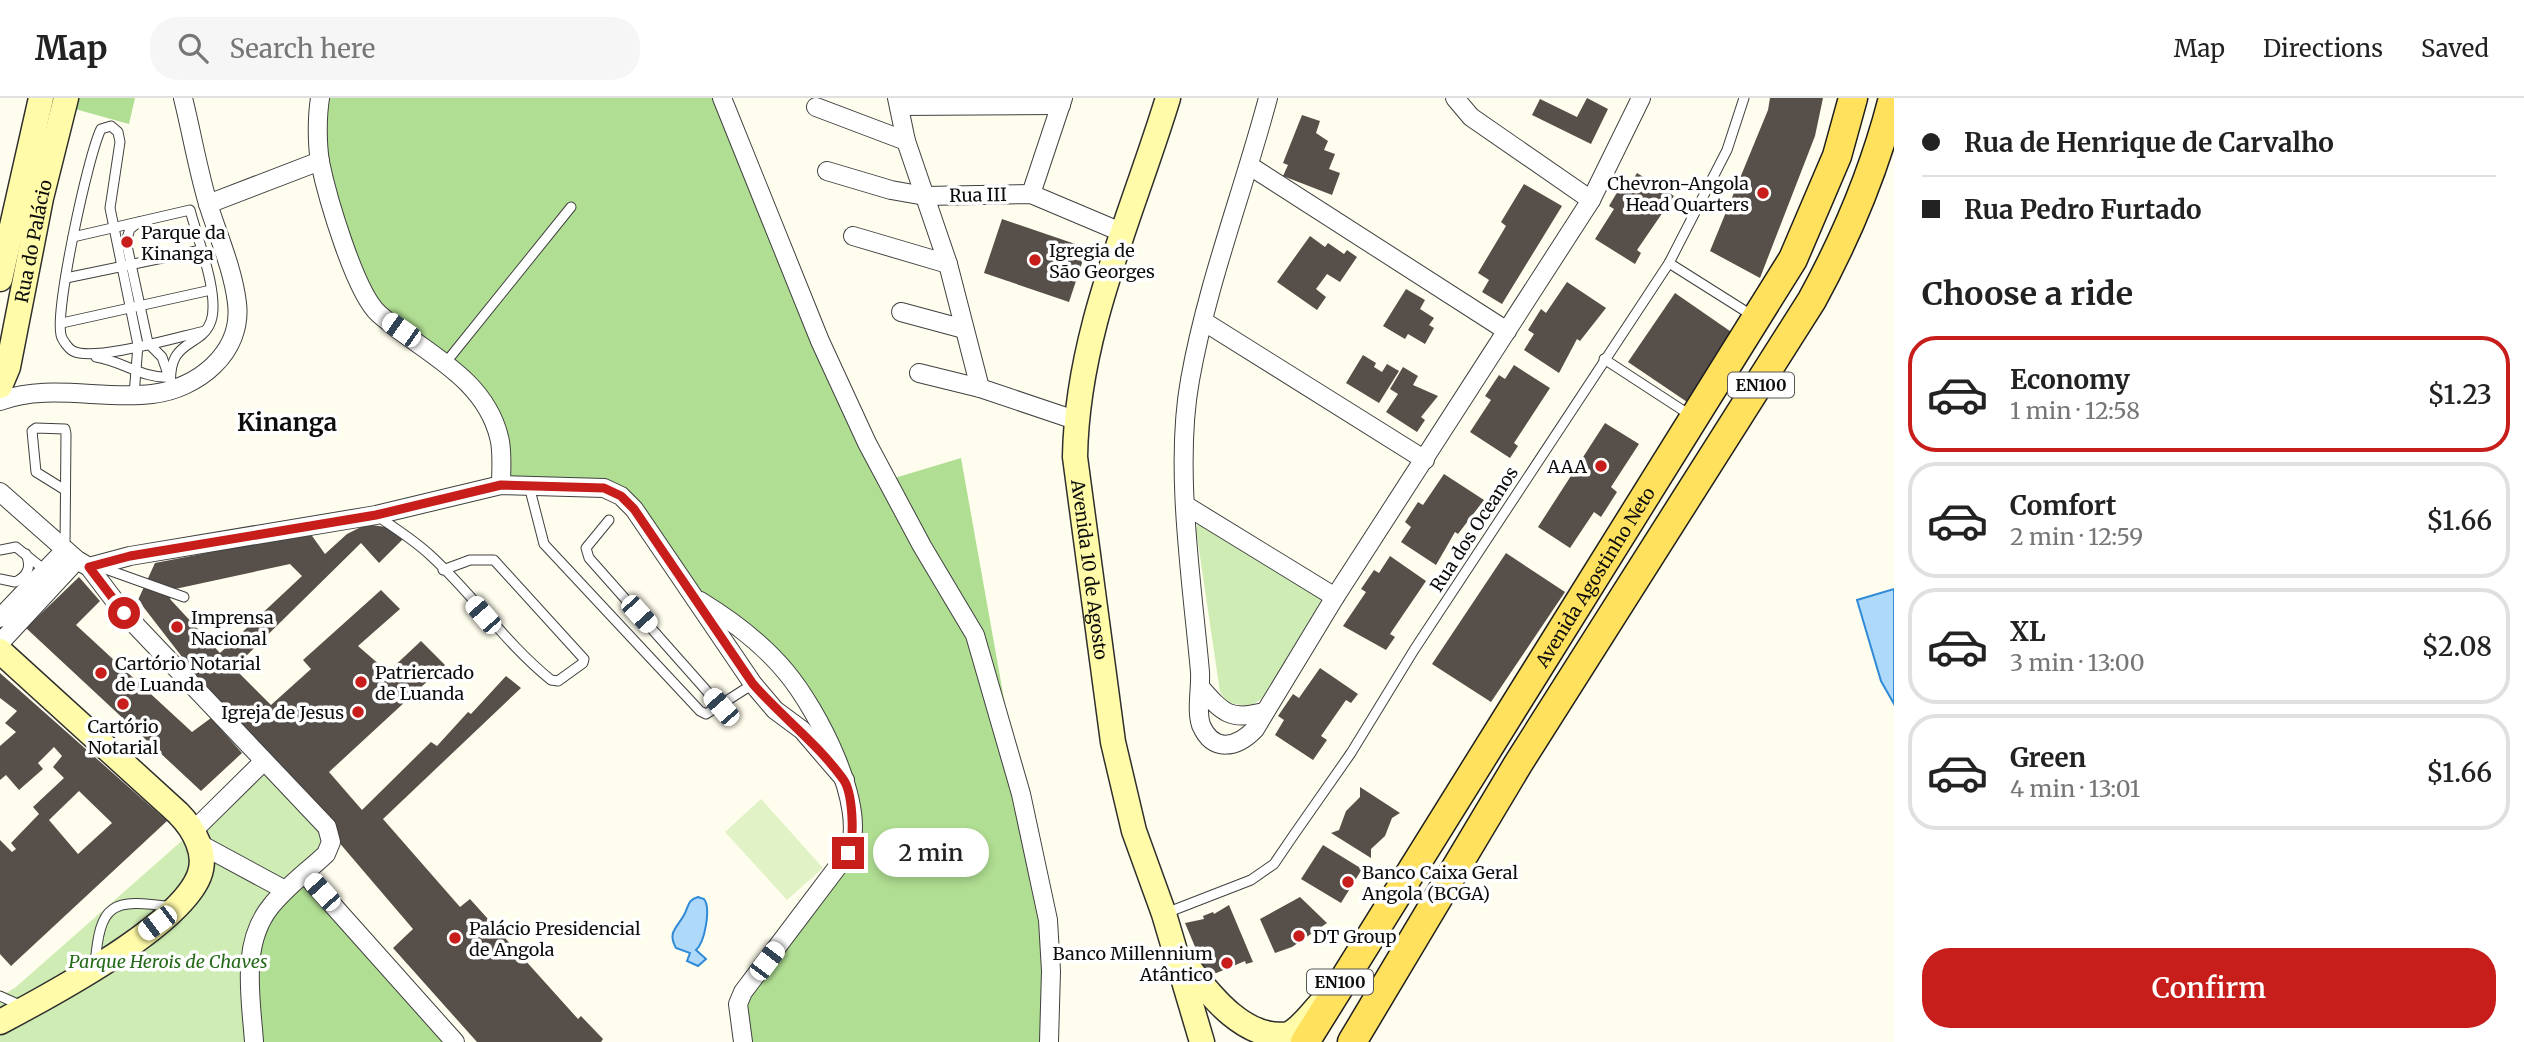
<!DOCTYPE html>
<meta charset="utf-8">
<style>
:root{--surface:#fff;--page:#f6f6f6;--text:#222;--muted:#767676;--line:#e0e0e0;--accent:#c71d1b}
body{margin:0;font-family:Merriweather,serif;background:var(--page);color:var(--text);height:100vh;display:flex;flex-direction:column;font-size:26px;white-space:nowrap}
*{box-sizing:border-box;margin:0}
p{font-size:23px;color:var(--muted)}
.icon{flex:none;width:38px;height:38px;fill:none;stroke:currentColor;stroke-width:2;stroke-linecap:round;stroke-linejoin:round}
.map{position:relative;flex:1;overflow:hidden}
.drawer{display:flex;flex-direction:column;background:var(--surface);width:630px}
.drawer>*{flex:none}
.banner{display:grid;align-content:center;height:154px;padding:0 28px;background:var(--surface)}
.end{position:absolute;width:32px;height:32px;margin:-16px;border:9px solid #c71d1b;background:#fff;box-shadow:0 0 0 4px #fff}
.from{border-radius:50%}
.bubble{position:absolute;height:49px;border-radius:24px;background:var(--surface);box-shadow:0 4px 10px #0003;font-size:23px;font-weight:600;line-height:49px;text-align:center}
.car{position:absolute;width:21px;height:42px;margin:-21px -10px;border-radius:9px;box-shadow:0 0 5px 2px #0007;background:linear-gradient(#fff 24%,#345 0 40%,#fff 0 76%,#345 0 86%,#fff 0)}
.banner b{display:flex;align-items:center;gap:24px;height:66px;font-size:26px}
.banner b+b{border-top:2px solid var(--line)}
.banner i{width:18px;height:18px;background:var(--text)}
ul{padding:0;list-style:none}
li{display:flex;align-items:center;gap:21px;height:116px;margin:0 14px 10px;padding:0 14px;border:4px solid var(--line);border-radius:28px}
li div{flex:1}
li b{display:block;font-size:26px}
li em{font-style:normal;font-weight:600}
li.selected{border-color:var(--accent)}
li>.icon{width:63px;height:63px;stroke-width:1.5}
h2{padding:0 28px;font-size:32px;line-height:84px}
.action{display:flex;gap:14px;margin-top:auto;padding:14px 28px}
.action a{flex:1;height:80px;border-radius:28px;background:var(--accent);color:#fff;font-size:28px;font-weight:600;line-height:80px;text-align:center}
header{display:flex;align-items:center;gap:42px;box-sizing:border-box;height:98px;padding:0 35px;background:var(--surface);border-bottom:2px solid var(--line)}
header strong{font-size:33px}
nav{display:flex;gap:38px;margin-inline-start:auto;font-size:24px}
.search{width:490px;height:63px;background:var(--page);display:flex;align-items:center;gap:18px;box-sizing:border-box;padding:0 24px;border-radius:28px;color:var(--muted);font-size:26px}
main{display:flex;flex:1;min-height:0}
.map>svg:first-child{display:block}
.green{fill:#ceecb4}
.forest{fill:#b0de92}
.pitch{fill:#e1f3c6}
.water{fill:#aed9fb;stroke:#2f8ad7;stroke-width:2}
.building{fill:#574f49;fill-rule:evenodd}
.lines{fill:none;stroke-linecap:round;stroke-linejoin:round}
.lane-casing{stroke:#404040;stroke-width:11}
.street-casing{stroke:#404040;stroke-width:20}
.secondary-casing{stroke:#2f2f2f;stroke-width:27}
.primary-casing{stroke:#1e1e1e;stroke-width:31}
.lane{stroke:#fff;stroke-width:9}
.street{stroke:#fff;stroke-width:18}
.secondary{stroke:#fffba8;stroke-width:24}
.primary{stroke:#ffe15d;stroke-width:28}
.route{stroke:#c71d1b;stroke-width:9}
.poi-dot{fill:#c71d1b;stroke:#fff;stroke-width:2.5}
.labels{text-anchor:middle;dominant-baseline:central;stroke-width:7;stroke-linejoin:round;paint-order:stroke}
.shield{fill:#fff;stroke:#565656;stroke-width:2}
.shield-label{font-size:16px;font-weight:bold;fill:#0d0d0d}
.poi-label{font-size:18px;fill:#0d0d0d;stroke:#fff;text-anchor:start}
.street-label{font-size:18px;fill:#0d0d0d;stroke:#fff}
.park-label{font-size:18px;font-style:italic;fill:#256a19;stroke:#fff}
.district-label{font-size:24px;font-weight:bold;fill:#0d0d0d;stroke:#fff}
</style>
<header>
<strong>Map</strong>
<div class="search"><svg class="icon" aria-label="search" viewBox="0 0 24 24"><circle cx="10" cy="10" r="6"/><path d="M15 15l6 6"/></svg>Search here</div>
<nav><a>Map</a><a>Directions</a><a>Saved</a></nav>
</header>
<main>
<div class="map">
<svg width="1894" height="944" viewBox="0 0 1894 944">
<rect width="100%" height="100%" fill="#fffded"/>
<!-- green -->
<g class="green">
<polygon points="1204,425 1322,501 1263,600 1249,609 1227,604 1220,594 1196,431 1198,426"/>
<polygon points="264,663 330,735 305,776 254,944 0,944 0,924 6,921 0,909 0,899 16,889 193,733"/>
</g>
<!-- forest -->
<g class="forest">
<polygon points="66,0 135,0 129,26 64,8"/>
<polygon points="320,0 722,0 888,382 961,360 1021,696 1037,766 1049,944 743,944 738,906 848,755 852,721 799,592 697,501 621,398 501,387 489,312 379,216 320,63"/>
<polygon points="305,776 455,944 254,944 253,844"/>
</g>
<!-- pitch -->
<polygon class="pitch" points="761,701 823,770 787,802 725,734"/>
<!-- water -->
<g class="water">
<polygon points="1894,491 1894,606 1881,583 1857,502"/>
<path d="M 698,799 L 704,801 C 711,810 705,844 696,852 L 706,861 L 698,868 L 687,863 L 690,855 L 676,850 C 667,834 677,830 684,817 C 689,808 687,802 698,799 Z"/>
</g>
<!-- building -->
<g class="building">
<polygon points="1587,0 1608,11 1591,46 1532,17 1540,1 1577,19"/>
<polygon points="1770,0 1823,0 1815,38 1760,180 1710,153 1768,12"/>
<polygon points="1302,17 1320,23 1316,35 1328,43 1324,52 1335,56 1329,71 1340,75 1332,97 1283,78 1288,67 1283,65"/>
<polygon points="1637,75 1674,98 1637,152 1641,155 1635,166 1595,141 1614,111 1609,108 1622,86 1628,90"/>
<polygon points="1524,86 1562,108 1502,206 1482,194 1489,182 1478,175 1506,128 1501,124"/>
<polygon points="1002,121 1087,150 1069,204 984,175"/>
<polygon points="1310,138 1325,149 1328,145 1344,156 1347,152 1357,159 1340,184 1327,176 1316,191 1326,199 1317,212 1277,184"/>
<polygon points="1567,184 1606,210 1580,243 1577,241 1559,275 1524,252 1534,236 1528,232 1541,211 1546,215"/>
<polygon points="1406,191 1425,202 1420,211 1434,220 1429,227 1434,230 1425,246 1408,236 1405,241 1383,228"/>
<polygon points="1675,195 1740,240 1693,308 1628,264"/>
<polygon points="1363,257 1376,265 1374,269 1382,274 1387,266 1399,273 1379,305 1346,285"/>
<polygon points="1514,267 1550,290 1514,345 1518,348 1510,360 1470,334 1491,302 1485,298 1499,277 1505,281"/>
<polygon points="1403,269 1418,278 1413,287 1438,298 1421,319 1425,322 1417,334 1386,314 1398,296 1390,291"/>
<polygon points="1605,325 1639,346 1611,389 1617,394 1601,419 1594,414 1570,450 1538,429"/>
<polygon points="1444,376 1484,402 1458,436 1455,434 1436,467 1401,444 1411,429 1405,424 1418,404 1423,407"/>
<path d="M 367,426 L 391,430 L 404,440 L 379,465 L 361,445 L 234,570 L 271,607 L 311,571 L 303,562 L 381,492 L 400,511 L 358,548 L 388,574 L 421,543 L 445,567 L 329,674 L 362,712 L 431,644 L 437,648 L 468,614 L 471,616 L 506,578 L 521,590 L 383,721 L 460,809 L 470,801 L 578,921 L 581,918 L 603,941 L 601,944 L 477,944 L 393,850 L 413,831 L 196,577 L 138,502 L 155,465 L 310,435 L 325,456 L 347,436 ZM 290,466 L 302,478 L 220,555 L 170,501 L 175,491 Z"/>
<polygon points="1506,455 1565,494 1491,604 1432,566"/>
<polygon points="1390,458 1426,483 1390,536 1395,539 1386,552 1343,528 1366,494 1361,491 1374,472 1379,475"/>
<polygon points="79,479 100,503 76,527 192,634 211,620 242,655 201,693 26,530"/>
<polygon points="1320,570 1358,596 1351,605 1346,602 1321,638 1327,642 1313,662 1275,637 1284,622 1278,618 1293,596 1299,600"/>
<path d="M 0,575 L 167,723 L 11,868 L 0,856 L 0,742 L 12,754 L 16,751 L 11,745 L 39,716 L 33,709 L 64,680 L 53,669 L 62,658 L 54,649 L 38,665 L 43,671 L 19,692 L 6,677 L 0,682 L 0,648 L 16,634 L 5,625 L 17,613 L 0,600 ZM 79,693 L 112,725 L 78,756 L 49,722 Z"/>
<polygon points="1360,689 1400,715 1392,720 1385,738 1371,751 1371,760 1331,735 1339,732 1346,713 1360,699"/>
<polygon points="1323,747 1362,771 1341,805 1301,781"/>
<polygon points="1300,799 1327,825 1292,849 1275,855 1260,821"/>
<polygon points="1229,807 1253,864 1246,866 1245,863 1214,876 1216,879 1209,882 1185,825 1204,821 1203,818 1213,814 1214,816"/>
</g>
<g class="lines">
<!-- lane casing -->
<g class="lane-casing">
<g id="lane">
<path d="M 73,139 L 190,112 C 197,139 220,197 211,223 C 201,252 166,238 171,292"/>
<polyline points="1669,165 1753,218"/>
<polyline points="66,180 201,152"/>
<polyline points="62,225 211,192"/>
<path d="M 96,259 C 122,263 144,281 169,279 L 162,259 L 148,245 L 126,143 L 130,131 L 139,124"/>
<polyline points="1604,261 1690,317"/>
<polyline points="447,263 571,109"/>
<path d="M 134,297 L 138,247 L 110,110 L 120,44 L 118,34 L 111,28 L 101,31 C 88,57 55,211 61,237 C 62,242 69,251 73,253 C 94,264 178,239 205,233"/>
<polyline points="529,388 544,446 700,613 706,616 753,586"/>
<path d="M 377,418 C 395,430 414,442 430,457 C 473,496 505,545 551,582 L 558,583 L 583,565 L 584,561 L 494,462 L 470,462 L 443,472"/>
<polyline points="609,422 586,450 589,460 721,609"/>
<polyline points="65,449 66,336 65,331 36,330 32,333 36,374 65,392"/>
<polyline points="0,452 16,449 46,473"/>
<polyline points="100,469 184,499"/>
<path d="M 0,481 L 15,484 C 27,479 32,469 26,456"/>
<polyline points="1166,815 1251,782 1274,766 1293,738 1351,655 1414,552 1669,165 1727,52 1744,0"/>
<path d="M 95,867 C 100,805 111,800 172,809"/>
<polyline points="0,898 22,908"/>
</g>
</g>
<!-- street casing -->
<g class="street-casing">
<g id="street">
<path d="M 320,0 C 317,19 317,45 320,64 C 327,98 355,195 379,216 C 422,254 484,278 499,339 C 503,353 501,372 501,387"/>
<polyline points="722,0 820,243 867,345 922,448 975,537 1021,696 1048,822 1051,873 1049,944"/>
<polyline points="897,0 906,43 948,166 980,290"/>
<path d="M 1268,0 C 1243,94 1207,186 1190,282 C 1174,370 1192,484 1200,574 C 1201,590 1196,612 1201,627 C 1213,655 1237,650 1255,631 L 1335,499 L 1591,102 L 1641,0"/>
<polyline points="1455,0 1471,19 1591,102"/>
<polyline points="899,8 1061,7"/>
<polyline points="816,9 906,43"/>
<polyline points="1250,68 1507,233"/>
<polyline points="827,73 891,92 925,98 1031,96 1121,134"/>
<polyline points="1031,96 1063,0"/>
<polyline points="208,106 320,63"/>
<polyline points="853,138 948,166"/>
<polyline points="901,214 964,231"/>
<polyline points="1203,223 1425,362"/>
<polyline points="919,275 980,290 1075,322"/>
<path d="M 0,303 C 47,285 102,302 152,296 C 197,291 243,255 237,205 C 233,172 219,140 209,109 C 198,73 192,36 183,0"/>
<path d="M 0,394 L 77,462 L 89,469 L 124,515 L 327,729 L 331,744 L 326,756 C 308,773 287,788 271,808 C 240,846 251,899 254,944"/>
<polyline points="1185,407 1335,499"/>
<polyline points="89,469 130,458 376,417 501,387 604,390 621,398 634,411 753,586 775,612 802,632 845,682"/>
<path d="M 700,503 C 731,522 763,546 786,574 C 817,611 869,709 848,755 L 743,894 L 738,906 L 743,944"/>
<polyline points="0,520 65,452"/>
<polyline points="0,545 77,462"/>
<path d="M 1201,590 C 1223,615 1230,623 1264,614"/>
<polyline points="193,733 264,663"/>
<polyline points="198,745 285,792"/>
<polyline points="305,776 455,944"/>
</g>
</g>
<!-- secondary casing -->
<g class="secondary-casing">
<g id="secondary">
<path id="s1" d="M 1168,0 C 1132,118 1077,233 1075,359 L 1113,644 L 1134,733 L 1164,816 L 1202,944"/>
<polyline points="0,181 41,0"/>
<path id="s2" d="M 0,288 L 8,269 L 41,100 L 66,0"/>
<path d="M 0,553 L 178,715 C 194,731 208,756 199,778 C 179,829 49,898 0,924"/>
<path d="M 1185,865 C 1207,893 1244,944 1289,936 C 1301,930 1311,916 1320,906"/>
</g>
</g>
<!-- primary casing -->
<g class="primary-casing">
<g id="primary">
<path id="s3" d="M 1305,944 L 1793,161 L 1837,58 L 1853,0"/>
<path d="M 1352,944 L 1518,666 L 1812,202 C 1847,138 1875,71 1893,0"/>
</g>
</g>
<!-- lane -->
<use href="#lane" class="lane"/>
<!-- street -->
<use href="#street" class="street"/>
<!-- secondary -->
<use href="#secondary" class="secondary"/>
<!-- primary -->
<use href="#primary" class="primary"/>
</g>
<g class="lines">
<!-- route -->
<path class="route" d="M 124,515 L 89,469 L 130,458 L 376,417 L 501,387 L 604,390 L 621,398 L 634,411 L 753,586 C 782,619 817,645 843,681 C 853,694 855,741 848,755"/>
</g>
<!-- markers -->
<g class="poi-dot">
<circle cx="1763" cy="95" r="7"/>
<circle cx="127" cy="144" r="7"/>
<circle cx="1035" cy="162" r="7"/>
<circle cx="1601" cy="368" r="7"/>
<circle cx="177" cy="529" r="7"/>
<circle cx="101" cy="575" r="7"/>
<circle cx="361" cy="584" r="7"/>
<circle cx="123" cy="606" r="7"/>
<circle cx="358" cy="614" r="7"/>
<circle cx="1348" cy="784" r="7"/>
<circle cx="1299" cy="838" r="7"/>
<circle cx="455" cy="840" r="7"/>
<circle cx="1227" cy="865" r="7"/>
</g>
<g class="labels">
<!-- shield labels -->
<g class="shield">
<rect x="1728" y="274.5" width="66" height="25" rx="5"/>
<rect x="1307" y="871.5" width="66" height="25" rx="5"/>
</g>
<g class="shield-label">
<text x="1761" y="287">EN100</text>
<text x="1340" y="884">EN100</text>
</g>
<!-- poi labels -->
<g class="poi-label">
<text x="1749" y="85" text-anchor="end">Chevron-Angola<tspan x="1749" dy="21">Head Quarters</tspan></text>
<text x="141" y="134">Parque da<tspan x="141" dy="21">Kinanga</tspan></text>
<text x="1049" y="152">Igregia de<tspan x="1049" dy="21">São Georges</tspan></text>
<text x="1587" y="368" text-anchor="end">AAA</text>
<text x="191" y="519">Imprensa<tspan x="191" dy="21">Nacional</tspan></text>
<text x="115" y="565">Cartório Notarial<tspan x="115" dy="21">de Luanda</tspan></text>
<text x="375" y="574">Patriercado<tspan x="375" dy="21">de Luanda</tspan></text>
<text x="344" y="614" text-anchor="end">Igreja de Jesus</text>
<text x="123" y="628" text-anchor="middle">Cartório<tspan x="123" dy="21">Notarial</tspan></text>
<text x="1362" y="774">Banco Caixa Geral<tspan x="1362" dy="21">Angola (BCGA)</tspan></text>
<text x="469" y="830">Palácio Presidencial<tspan x="469" dy="21">de Angola</tspan></text>
<text x="1313" y="838">DT Group</text>
<text x="1213" y="855" text-anchor="end">Banco Millennium<tspan x="1213" dy="21">Atântico</tspan></text>
</g>
<!-- street labels -->
<g class="street-label">
<text transform="translate(978 97) rotate(-1)">Rua III</text>
<text stroke="none"><textPath href="#s2" startOffset="149">Rua do Palácio</textPath></text>
<text transform="translate(1474 431) rotate(-57)">Rua dos Oceanos</text>
<text stroke="none"><textPath href="#s1" startOffset="486">Avenida 10 de Agosto</textPath></text>
<text stroke="none"><textPath href="#s3" startOffset="548">Avenida Agostinho Neto</textPath></text>
</g>
<!-- park labels -->
<g class="park-label">
<text x="168" y="863">Parque Herois de Chaves</text>
</g>
<!-- district labels -->
<g class="district-label">
<text x="287" y="324">Kinanga</text>
</g>
</g>
</svg>
<i class="end from" style="left:124px;top:515px"></i>
<i class="end" style="left:848px;top:755px"></i>
<div class="bubble" style="left:873px;top:730px;width:116px">2 min</div>
<i class="car" style="left:401px;top:232px;rotate:305deg"></i>
<i class="car" style="left:639px;top:516px;rotate:138deg"></i>
<i class="car" style="left:483px;top:517px;rotate:319deg"></i>
<i class="car" style="left:721px;top:609px;rotate:319deg"></i>
<i class="car" style="left:322px;top:794px;rotate:318deg"></i>
<i class="car" style="left:157px;top:825px;rotate:233deg"></i>
<i class="car" style="left:767px;top:863px;rotate:37deg"></i>
</div>
<section class="drawer">
<div class="banner">
<b><i class="from"></i>Rua de Henrique de Carvalho</b>
<b><i></i>Rua Pedro Furtado</b>
</div>
<h2>Choose a ride</h2>
<ul>
<li class="selected"><svg class="icon" aria-label="car" viewBox="0 0 24 24"><path d="M5 17H2v-5l4-1 3-4h7l3 4 3 1v5h-3M9 17h6M6 11h13"/><circle cx="7" cy="17" r="2"/><circle cx="17" cy="17" r="2"/></svg><div><b>Economy</b><p>1 min · 12:58</p></div><em>$1.23</em></li>
<li><svg class="icon" aria-label="car" viewBox="0 0 24 24"><path d="M5 17H2v-5l4-1 3-4h7l3 4 3 1v5h-3M9 17h6M6 11h13"/><circle cx="7" cy="17" r="2"/><circle cx="17" cy="17" r="2"/></svg><div><b>Comfort</b><p>2 min · 12:59</p></div><em>$1.66</em></li>
<li><svg class="icon" aria-label="car" viewBox="0 0 24 24"><path d="M5 17H2v-5l4-1 3-4h7l3 4 3 1v5h-3M9 17h6M6 11h13"/><circle cx="7" cy="17" r="2"/><circle cx="17" cy="17" r="2"/></svg><div><b>XL</b><p>3 min · 13:00</p></div><em>$2.08</em></li>
<li><svg class="icon" aria-label="car" viewBox="0 0 24 24"><path d="M5 17H2v-5l4-1 3-4h7l3 4 3 1v5h-3M9 17h6M6 11h13"/><circle cx="7" cy="17" r="2"/><circle cx="17" cy="17" r="2"/></svg><div><b>Green</b><p>4 min · 13:01</p></div><em>$1.66</em></li>
</ul>
<div class="action"><a>Confirm</a></div>
</section>
</main>
